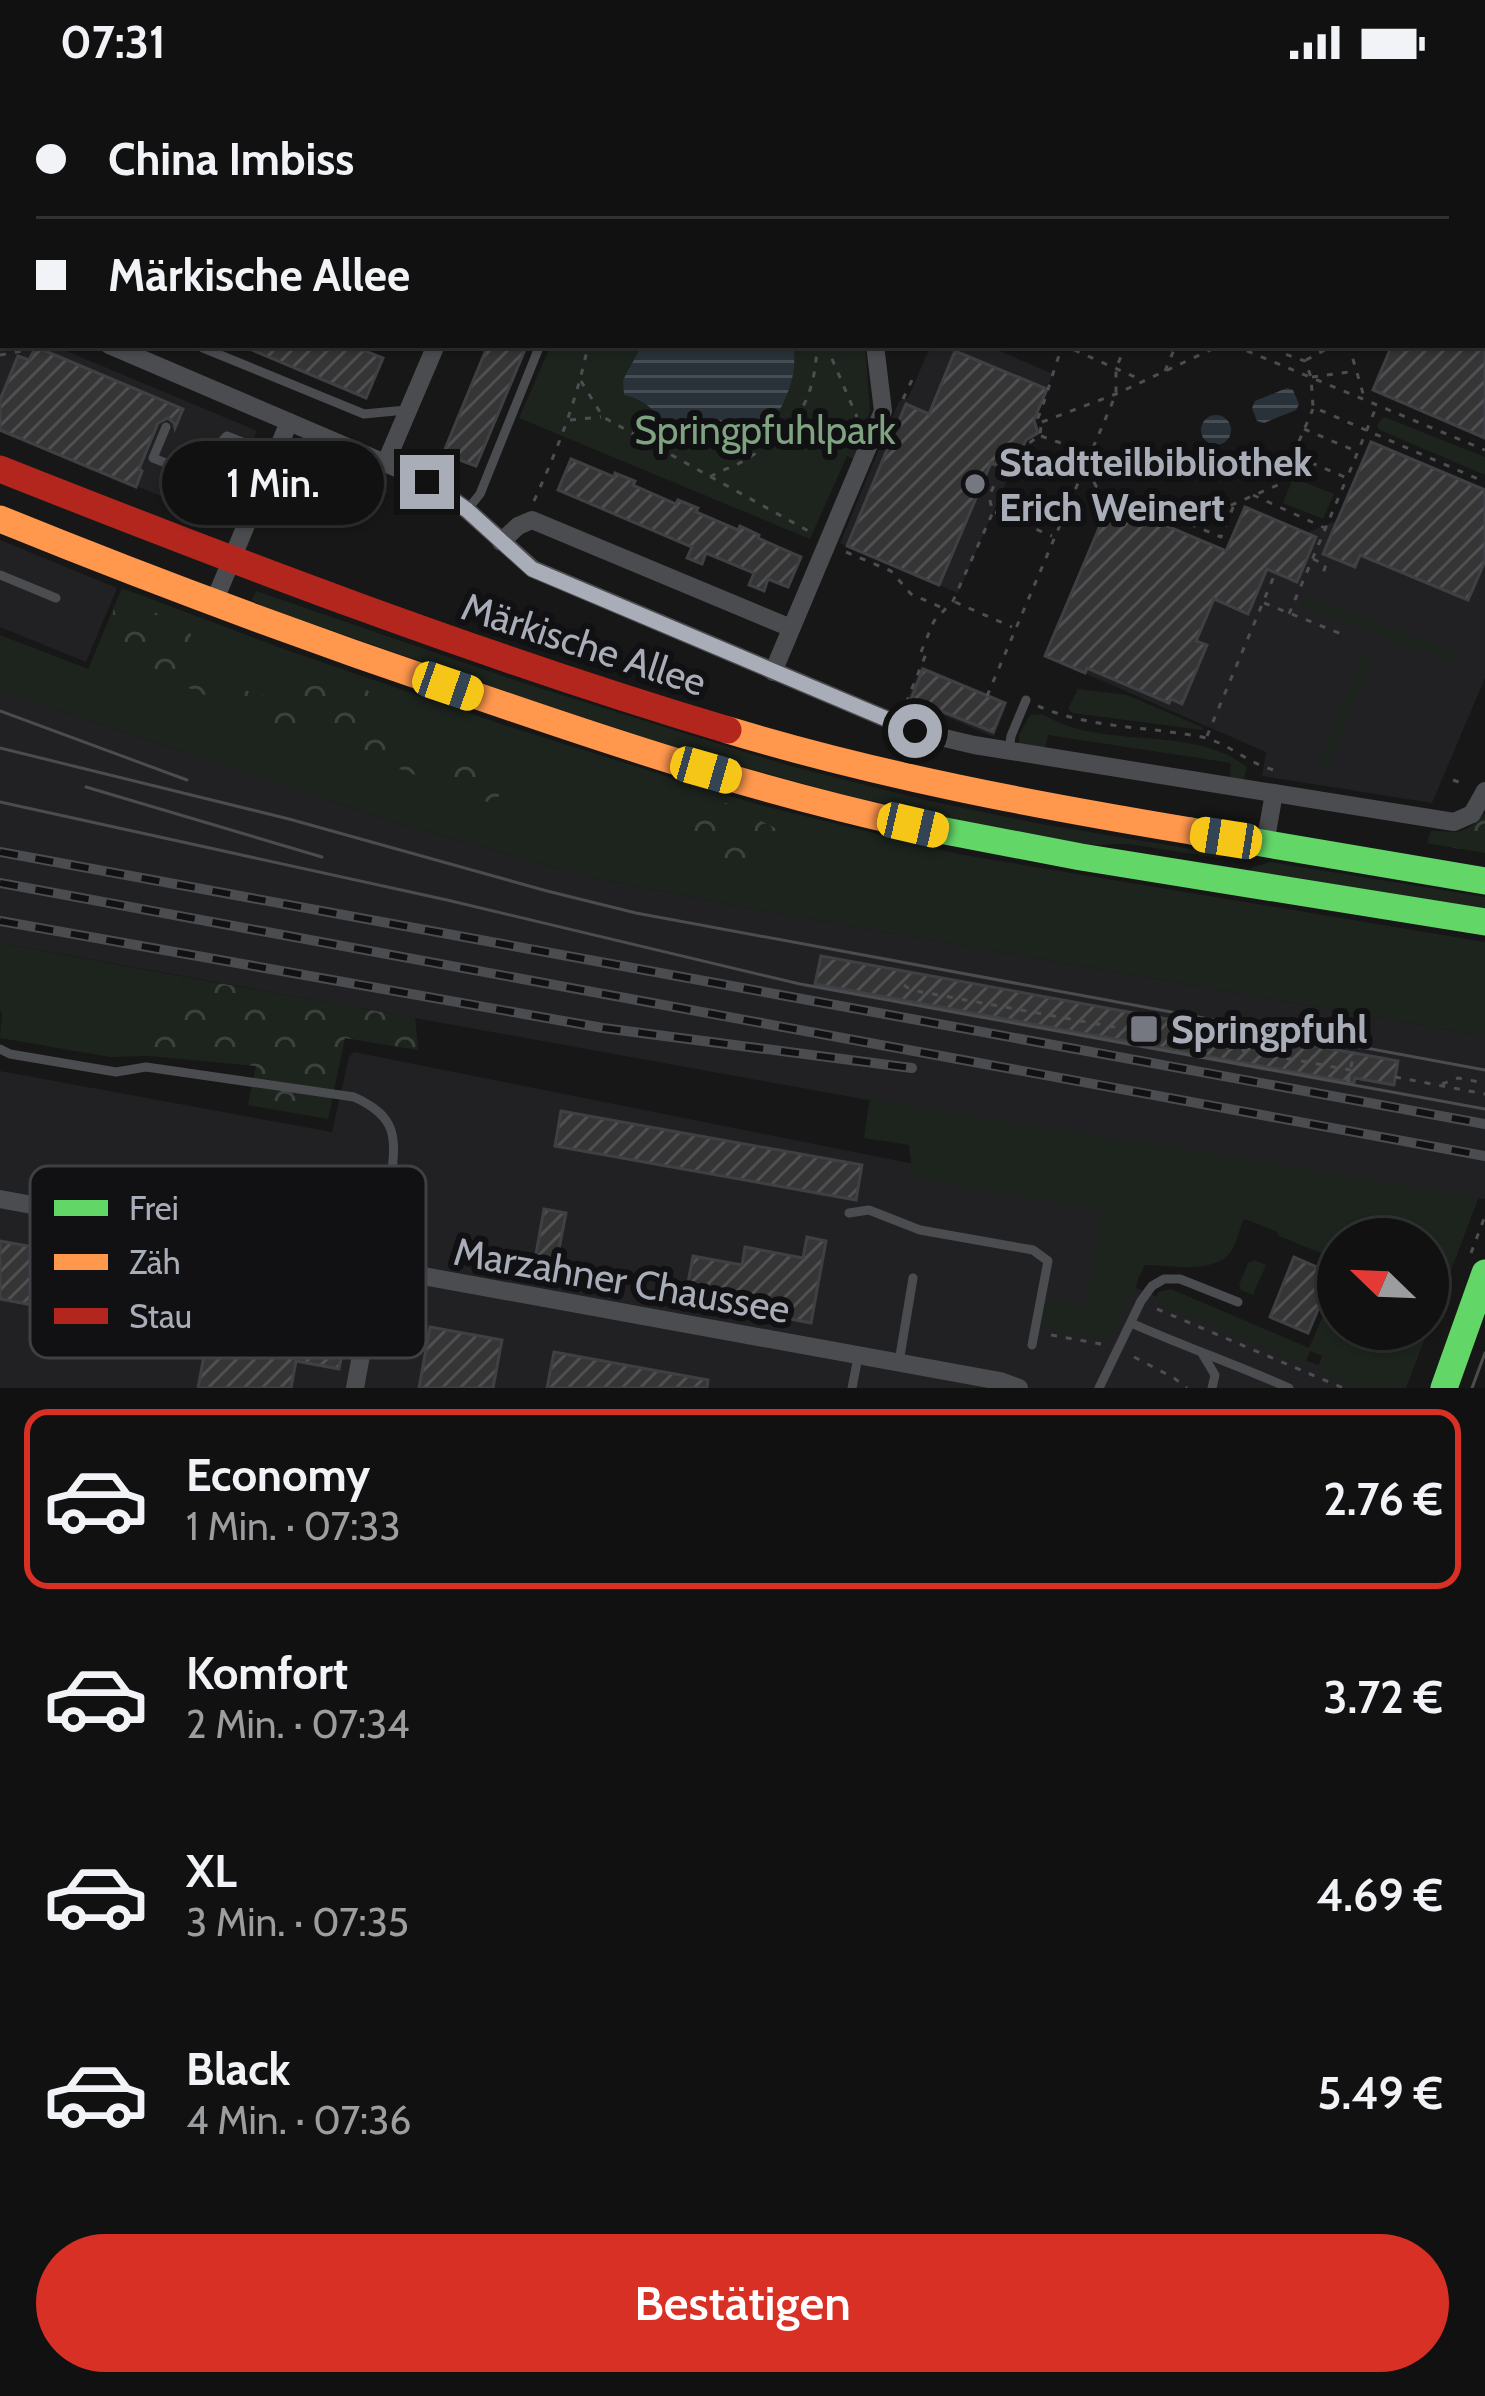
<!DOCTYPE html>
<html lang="de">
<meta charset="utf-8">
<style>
:root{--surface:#111;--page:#1a1a1a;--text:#f1f3f6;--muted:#9c9d9f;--line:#303131;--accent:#d93025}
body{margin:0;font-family:Cabin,sans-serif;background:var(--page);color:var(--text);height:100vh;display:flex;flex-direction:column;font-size:45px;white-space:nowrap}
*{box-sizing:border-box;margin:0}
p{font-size:39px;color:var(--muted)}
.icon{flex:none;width:66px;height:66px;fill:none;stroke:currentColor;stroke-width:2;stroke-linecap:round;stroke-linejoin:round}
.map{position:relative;height:1304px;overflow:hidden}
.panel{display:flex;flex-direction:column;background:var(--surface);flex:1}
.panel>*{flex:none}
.hud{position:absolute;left:0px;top:0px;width:1485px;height:264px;box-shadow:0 3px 9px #0004,0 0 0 3px var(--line);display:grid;align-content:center;height:264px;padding:0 36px;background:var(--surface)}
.needle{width:78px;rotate:293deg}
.buttons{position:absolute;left:1317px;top:1134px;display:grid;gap:24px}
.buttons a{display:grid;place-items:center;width:132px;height:132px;border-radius:50%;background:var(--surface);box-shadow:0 3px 9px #0004,0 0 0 3px var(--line);font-size:60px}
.end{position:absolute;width:54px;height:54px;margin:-27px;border:15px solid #a8adb8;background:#111;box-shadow:0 0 0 6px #111}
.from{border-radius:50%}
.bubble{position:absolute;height:84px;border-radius:42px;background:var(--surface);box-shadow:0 3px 9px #0004,0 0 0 3px var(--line);font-size:39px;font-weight:600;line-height:84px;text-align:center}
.car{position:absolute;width:36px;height:72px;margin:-36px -18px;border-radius:15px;box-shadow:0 0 9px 3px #0007;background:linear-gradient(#f5c518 24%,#345 0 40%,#f5c518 0 76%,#345 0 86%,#f5c518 0)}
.hud b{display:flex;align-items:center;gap:42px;height:114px;font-size:45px}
.hud b+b{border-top:3px solid var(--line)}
.hud i{width:30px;height:30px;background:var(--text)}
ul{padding:21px 0 0;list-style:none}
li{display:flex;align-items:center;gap:36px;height:180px;margin:0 24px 18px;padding:0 12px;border:6px solid transparent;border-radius:24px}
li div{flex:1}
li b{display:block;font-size:45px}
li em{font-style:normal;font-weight:600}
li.active{border-color:var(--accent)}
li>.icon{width:108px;height:108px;stroke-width:1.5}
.action{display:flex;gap:24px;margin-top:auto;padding:24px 36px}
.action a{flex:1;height:138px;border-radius:72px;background:var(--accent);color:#fff;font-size:48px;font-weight:600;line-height:138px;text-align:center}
.status{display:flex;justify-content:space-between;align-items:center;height:84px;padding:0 60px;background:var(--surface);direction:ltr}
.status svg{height:33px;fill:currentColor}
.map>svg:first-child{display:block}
.built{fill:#212123}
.green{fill:#1d241e}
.forest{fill:url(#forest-crowns)}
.water{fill:url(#water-rules)}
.building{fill:url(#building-hatch);stroke:#3f4043;stroke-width:3}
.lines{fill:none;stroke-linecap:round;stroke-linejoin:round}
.path{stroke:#4d4e52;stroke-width:3;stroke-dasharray:6 9;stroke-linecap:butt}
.lane{stroke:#4b4c50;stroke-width:9}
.street{stroke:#4b4c50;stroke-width:18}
.fast{stroke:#63d668;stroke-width:27}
.slow{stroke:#ff974d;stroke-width:27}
.jam{stroke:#b3261e;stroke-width:27}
.tram{stroke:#4b4c4f;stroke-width:3}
.rail-casing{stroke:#4b4c4f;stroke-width:10}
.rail{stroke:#111113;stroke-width:6;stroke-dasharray:18;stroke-linecap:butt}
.route{stroke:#a8adb8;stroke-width:15}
.poi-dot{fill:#757880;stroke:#111113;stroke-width:4.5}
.labels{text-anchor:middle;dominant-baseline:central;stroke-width:12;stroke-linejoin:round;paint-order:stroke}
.park-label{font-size:39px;fill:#7fa381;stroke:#111113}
.poi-label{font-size:39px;font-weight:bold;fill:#a8adb8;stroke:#111113;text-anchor:start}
.street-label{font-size:39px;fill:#a8adb8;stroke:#111113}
.key{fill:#111113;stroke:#3e4045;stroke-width:3}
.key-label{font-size:33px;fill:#a8adb8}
</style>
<div class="status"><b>07:31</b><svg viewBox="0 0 49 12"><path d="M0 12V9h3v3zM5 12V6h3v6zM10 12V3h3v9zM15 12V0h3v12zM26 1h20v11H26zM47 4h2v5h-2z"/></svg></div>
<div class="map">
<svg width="1485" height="1304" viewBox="0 0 1485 1304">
<defs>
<pattern id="forest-crowns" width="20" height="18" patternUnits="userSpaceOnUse" patternTransform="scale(3)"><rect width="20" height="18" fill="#1d241e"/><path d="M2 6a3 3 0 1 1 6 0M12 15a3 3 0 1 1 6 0" fill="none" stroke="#3b413d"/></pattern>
<pattern id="water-rules" width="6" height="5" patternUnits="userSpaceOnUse" patternTransform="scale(3)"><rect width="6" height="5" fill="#2a3239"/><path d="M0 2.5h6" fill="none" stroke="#464d54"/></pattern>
<pattern id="building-hatch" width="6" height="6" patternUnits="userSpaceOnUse" patternTransform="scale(3)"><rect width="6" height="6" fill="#353536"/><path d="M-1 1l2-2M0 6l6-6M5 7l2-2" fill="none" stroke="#4f5051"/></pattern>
</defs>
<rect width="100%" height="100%" fill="#171717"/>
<!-- built -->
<g class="built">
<polygon points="0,239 3,240 3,261 52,261 257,347 219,435 0,348"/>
<polygon points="931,261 986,261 1053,290 958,509 840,459 899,317 908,314"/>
<polygon points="1371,358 1485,406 1485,594 1432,719 1262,692 1266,668 1045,572 1110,418 1226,466 1245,423 1306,449 1338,436"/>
<polygon points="0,456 117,504 86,578 0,543"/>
<polygon points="921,582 1008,618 994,653 907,616"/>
<polygon points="0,605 266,697 402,740 589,793 765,827 1485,952 1485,1115 907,1023 0,859"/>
<polygon points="354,968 1149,1127 1136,1204 1371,1304 0,1304 0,987 332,1048 349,973"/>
</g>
<!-- green -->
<g class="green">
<polygon points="219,0 1221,0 1219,3 227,3"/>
<polygon points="551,261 865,261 870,327 854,375 847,372 810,455 519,334"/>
<polygon points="1384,333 1485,373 1485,391 1380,346 1377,343 1379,337"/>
<polygon points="1293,394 1334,410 1323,435 1283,419"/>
<polygon points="122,504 284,565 510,643 756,720 958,770 1485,858 1485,952 765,827 589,793 402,740 266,697 0,605 0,551 88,585"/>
<polygon points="256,507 517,597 790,682 925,716 1036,739 1227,771 1218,774 1129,760 1088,761 993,744 837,709 690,668 528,615 262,522 252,516"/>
<polygon points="1307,511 1456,569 1453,578 1302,523"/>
<polygon points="1364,569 1373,573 1325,688 1316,684"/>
<polygon points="1078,605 1127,611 1204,644 1202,646 1073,629 1068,625"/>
<path d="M 1041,630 C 1050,634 1059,639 1068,642 C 1123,661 1199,645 1247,683 L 1244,695 L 1230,693 L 1231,679 L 1048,651 L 1045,665 L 1019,660 L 1019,651 L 1030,631 Z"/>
<polygon points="1270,778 1485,813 1485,825 1251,787 1251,784"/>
<polygon points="0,859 185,893 149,972 110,973 0,954 2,929 0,927"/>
<path d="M 870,1014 L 906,1021 L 1479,1113 L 1406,1304 L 1357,1304 L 1317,1286 L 1322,1272 L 1310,1267 L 1304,1281 L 1156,1217 L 1158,1208 L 1171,1205 L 1309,1264 L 1338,1197 L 1338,1245 L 1428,1245 L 1428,1155 L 1338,1155 L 1338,1176 L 1279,1152 L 1277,1148 L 1245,1135 L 1243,1137 C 1239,1146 1237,1158 1232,1166 C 1217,1191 1170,1181 1145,1181 L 1109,1255 L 1041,1243 L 1045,1217 L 1085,1222 L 1101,1127 L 913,1093 L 909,1061 L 864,1054 Z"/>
<polygon points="1255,1176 1266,1181 1253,1211 1241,1206 1239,1201 1248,1179"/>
</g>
<!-- forest -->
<g class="forest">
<polygon points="117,516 186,539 205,585 244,606 268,613 288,605 339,599 363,603 380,616 380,640 384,647 438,674 485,679 502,685 505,702 498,713 488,718 463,711 345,662 284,646 175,598 124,591 123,584 103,566 104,549 112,542 113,528"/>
<polygon points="726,719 777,745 783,757 772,775 752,794 734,793 718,782 716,769 697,763 678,749 683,728"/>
<path d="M 1485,729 L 1485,769 L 1427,759 L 1431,747 C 1460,748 1463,752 1485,729 Z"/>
<polygon points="185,893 415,934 418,966 345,954 328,1035 248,1021 256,982 149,972"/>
</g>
<!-- water -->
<g class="water">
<path d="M 642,261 L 793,261 C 798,289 788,313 774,336 L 754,342 L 746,360 C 717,363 687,354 664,336 C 648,323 646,316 624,311 L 623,296 Z"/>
<polygon points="1287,304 1293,306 1299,320 1296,326 1264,339 1257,337 1252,324 1255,317"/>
<circle cx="1216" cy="346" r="15"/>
</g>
<!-- building -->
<g class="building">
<polygon points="240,261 350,261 383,274 366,314"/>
<polygon points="488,261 527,261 476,382 443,370"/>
<polygon points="1392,261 1485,261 1485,354 1373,306"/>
<polygon points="36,263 183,325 175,344 174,339 168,334 158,339 139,385 142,387 136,403 0,346 0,316 18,272 29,276"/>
<polygon points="955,267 1047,305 1034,336 1038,349 1026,356 1012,388 991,379 939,501 847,462 906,320 929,330"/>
<polygon points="1371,358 1485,406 1485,477 1468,516 1360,471 1355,483 1323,470"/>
<polygon points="571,375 614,393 615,389 635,397 633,401 676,420 678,416 698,424 696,428 738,446 740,442 759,451 758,454 801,473 788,503 768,495 764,507 749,501 754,489 706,469 702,480 687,474 692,463 558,406"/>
<polygon points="1110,418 1226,467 1245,423 1316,453 1297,498 1267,485 1248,530 1214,515 1196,557 1207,561 1182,620 1171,615 1169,619 1087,584 1085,589 1045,572"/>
<polygon points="923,585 1005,619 993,648 911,615"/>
<polygon points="821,872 1398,977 1394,1001 1355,994 1354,999 815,900"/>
<polygon points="561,1027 862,1081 856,1116 555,1062"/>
<polygon points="544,1125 566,1129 559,1165 562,1166 558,1191 533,1187"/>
<polygon points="807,1153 826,1157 811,1239 685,1215 693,1172 742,1181 745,1163 803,1174"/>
<polygon points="0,1157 61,1168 59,1176 109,1185 105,1204 129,1208 123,1238 0,1215"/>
<polygon points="1294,1173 1333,1190 1308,1249 1270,1233"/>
<polygon points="231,1206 292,1217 289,1229 348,1240 339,1285 296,1277 291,1304 198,1304 206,1261 162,1253 171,1207 229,1218"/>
<polygon points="430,1243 502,1256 493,1304 419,1304"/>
<polygon points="554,1268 708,1296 707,1304 547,1304"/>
</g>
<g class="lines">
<!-- path -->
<g class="path">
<polyline points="323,0 333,3"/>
<polyline points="505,0 506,3"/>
<polyline points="642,0 645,3"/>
<polyline points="705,0 705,3"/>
<polyline points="1064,0 1073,3"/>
<polyline points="1180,0 1183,3"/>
<polyline points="1218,0 1220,3"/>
<polyline points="306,3 308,0"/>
<polyline points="586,3 588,0"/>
<polyline points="1038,3 1039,0"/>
<polyline points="1087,3 1090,0"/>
<polyline points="1119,3 1120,0"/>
<polyline points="1159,3 1160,0"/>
<polyline points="1213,3 1215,0"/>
<polyline points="1227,3 1228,0"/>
<polyline points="826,261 857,333"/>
<polyline points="1233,261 1485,366"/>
<polyline points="1276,261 1279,268 1305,277 1311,293 1313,323 1485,398"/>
<polyline points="1357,261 1352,272 1365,316"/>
<polyline points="1363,261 1367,265 1369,261"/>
<polyline points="1380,261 1378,265 1383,267"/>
<polyline points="0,271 22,267 25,261"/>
<polyline points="1306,276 1334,261"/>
<polyline points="1165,287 1176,261"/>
<polyline points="1312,293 1356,287"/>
<polyline points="581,297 603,333 812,449"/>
<polyline points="903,315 912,296"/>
<polyline points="570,336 601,333"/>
<polyline points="1042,338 1116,310 1221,261"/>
<polyline points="1304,345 1358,368"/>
<polyline points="1041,352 1075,364 1096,402 1190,439 1280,400 1293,371 1347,394 1377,321"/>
<polyline points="1293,371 1313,325"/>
<path d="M 710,393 C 721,386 734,383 745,376 C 794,347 815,320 817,261"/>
<polyline points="1253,411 1325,444"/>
<path d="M 534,417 C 557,366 577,317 588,261"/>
<polyline points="995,428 1052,452"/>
<polyline points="1190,440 1221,453 1234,421"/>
<polyline points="846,468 891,487 911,510 945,525"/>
<polyline points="1313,475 1326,481 1323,489"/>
<polyline points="955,518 1012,543"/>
<polyline points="1264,519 1344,551"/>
<polyline points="1289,530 1346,396"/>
<path d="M 921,568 L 934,537 L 953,517 L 993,428 L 989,413 L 1000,387 L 1013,393 L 1028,360 L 1040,351 L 1041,342 L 1038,334 C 1048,309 1053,286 1063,261 L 1144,297"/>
<polyline points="987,612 1116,310 1116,284 1126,261"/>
<polyline points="906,619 926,570"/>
<path d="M 1038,622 C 1091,645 1147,642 1202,653 C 1231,660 1249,681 1278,687"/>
<polyline points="1207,652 1274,492"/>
<polyline points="1453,696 1467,701"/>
<polyline points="904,901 911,906 1356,987"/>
<polyline points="1395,993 1485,1010"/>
<polyline points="1348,998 1354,968"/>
<polyline points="1442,1000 1458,994 1485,999"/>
<polyline points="1471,1169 1485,1132"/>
<polyline points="1157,1225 1343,1304"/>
<polyline points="1051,1251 1101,1260"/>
<polyline points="1134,1273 1174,1294 1187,1304"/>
</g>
<!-- lane -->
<g class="lane">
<polyline points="1424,0 1425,3"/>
<polyline points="1482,58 1485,59"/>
<polyline points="203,264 364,330 406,326"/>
<polyline points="166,343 153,374 191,389 227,352 276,371"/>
<polyline points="467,426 480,410 540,261"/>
<polyline points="0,491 56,514"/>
<polyline points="1009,666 1011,652 1026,616"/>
<path d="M 0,965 L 10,970 L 116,988 L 146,983 L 354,1013 C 398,1033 396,1053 391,1096"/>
<polyline points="849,1129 869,1126 920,1146 1033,1166 1048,1177 1032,1261"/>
<path d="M 1131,1239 C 1183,1262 1237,1281 1289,1304"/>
<polyline points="1203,1271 1215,1291 1212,1304"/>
<polyline points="899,1278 913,1194"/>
<polyline points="852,1304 858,1273"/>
<polyline points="1099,1304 1141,1217 1152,1202 1164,1195 1180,1195 1238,1218"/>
</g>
<!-- street -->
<g class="street">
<polyline points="0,11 3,13"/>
<polyline points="0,214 3,216"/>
<polyline points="109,261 427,397 467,426 533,485 915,647 974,661 1454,738 1472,730 1485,707"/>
<polyline points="386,378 436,261"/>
<polyline points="501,458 518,442 532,436 791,544"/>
<polyline points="214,518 289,338"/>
<polyline points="773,588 883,327 875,261"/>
<polyline points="1265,760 1274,709"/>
<polyline points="0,1115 1000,1297 1019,1304"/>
<polyline points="355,1304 377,1185"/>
</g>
<!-- fast -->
<g class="fast">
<polyline points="909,740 1081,773 1485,838"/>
<polyline points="1191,747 1485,797"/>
<polyline points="1444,1304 1485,1189"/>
</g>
<!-- slow -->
<g class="slow">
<path d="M 0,435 C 150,496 301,552 454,604 C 604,656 754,706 909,740"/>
<path d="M 728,646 C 880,692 1035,721 1191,747"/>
</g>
<!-- jam -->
<path class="jam" d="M 0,385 C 240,480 481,572 728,646"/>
<!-- tram -->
<g class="tram">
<polyline points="0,627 187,696"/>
<polyline points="0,664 289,735 547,807 636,829 1485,986"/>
<polyline points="86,703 322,773"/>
<polyline points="0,718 447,816 800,900 1485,1025"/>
<polyline points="1472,1304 1485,1269"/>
</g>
<!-- rail casing -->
<g class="rail-casing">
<g id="rail">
<polyline points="0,768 1485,1040"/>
<polyline points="0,799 1485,1072"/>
<polyline points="0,837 603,944 912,984"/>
</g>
</g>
<!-- rail -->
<use href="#rail" class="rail"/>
</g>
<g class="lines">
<!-- route -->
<polyline class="route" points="427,398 467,426 532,485 915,647"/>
</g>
<!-- markers -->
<g class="poi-dot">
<circle cx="975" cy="400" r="12"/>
<rect x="1129" y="930" width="30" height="30" rx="6"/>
</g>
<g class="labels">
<!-- park labels -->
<g class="park-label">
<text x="765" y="346">Springpfuhlpark</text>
</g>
<!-- poi labels -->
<g class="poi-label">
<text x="999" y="378">Stadtteilbibliothek<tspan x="999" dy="45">Erich Weinert</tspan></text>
<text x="1171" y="945">Springpfuhl</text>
</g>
<!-- street labels -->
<g class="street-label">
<text transform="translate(584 560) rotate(18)">Märkische Allee</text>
<text transform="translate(622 1196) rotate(10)">Marzahner Chaussee</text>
</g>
</g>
<!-- legend -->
<rect x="30" y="1082" width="396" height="192" rx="18" class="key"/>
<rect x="54" y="1116" width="54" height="16" fill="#63d668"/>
<rect x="54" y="1170" width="54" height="16" fill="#ff974d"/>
<rect x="54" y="1224" width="54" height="16" fill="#b3261e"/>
<g class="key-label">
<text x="129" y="1136">Frei</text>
<text x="129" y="1190">Zäh</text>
<text x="129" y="1244">Stau</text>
</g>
</svg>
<div class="buttons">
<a><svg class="needle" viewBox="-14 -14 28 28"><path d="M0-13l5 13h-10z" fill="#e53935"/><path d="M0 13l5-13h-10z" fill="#9c9d9f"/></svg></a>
</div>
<i class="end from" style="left:915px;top:647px"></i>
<i class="end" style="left:427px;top:398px"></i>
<div class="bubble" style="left:162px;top:357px;width:222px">1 Min.</div>
<i class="car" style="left:448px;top:602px;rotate:109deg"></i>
<i class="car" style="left:706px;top:686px;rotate:106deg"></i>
<i class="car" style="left:913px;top:741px;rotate:103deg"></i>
<i class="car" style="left:1226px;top:754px;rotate:279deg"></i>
<div class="hud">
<b><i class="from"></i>China Imbiss</b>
<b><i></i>Märkische Allee</b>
</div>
</div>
<section class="panel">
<ul>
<li class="active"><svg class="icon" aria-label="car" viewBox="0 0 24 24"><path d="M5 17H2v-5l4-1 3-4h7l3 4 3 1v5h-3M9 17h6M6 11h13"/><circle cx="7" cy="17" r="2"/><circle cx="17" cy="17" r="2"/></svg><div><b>Economy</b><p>1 Min. · 07:33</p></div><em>2.76 €</em></li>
<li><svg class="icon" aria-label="car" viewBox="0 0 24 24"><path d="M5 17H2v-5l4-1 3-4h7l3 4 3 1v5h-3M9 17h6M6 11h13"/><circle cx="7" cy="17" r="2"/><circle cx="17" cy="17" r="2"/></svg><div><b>Komfort</b><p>2 Min. · 07:34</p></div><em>3.72 €</em></li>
<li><svg class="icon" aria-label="car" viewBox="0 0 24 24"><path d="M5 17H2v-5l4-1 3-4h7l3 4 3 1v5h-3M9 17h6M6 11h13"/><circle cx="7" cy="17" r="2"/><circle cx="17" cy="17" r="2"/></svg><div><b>XL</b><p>3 Min. · 07:35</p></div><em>4.69 €</em></li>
<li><svg class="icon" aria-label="car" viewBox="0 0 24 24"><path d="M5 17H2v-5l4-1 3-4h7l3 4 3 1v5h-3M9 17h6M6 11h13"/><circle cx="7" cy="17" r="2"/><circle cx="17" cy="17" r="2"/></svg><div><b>Black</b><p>4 Min. · 07:36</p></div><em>5.49 €</em></li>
</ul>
<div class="action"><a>Bestätigen</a></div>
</section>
